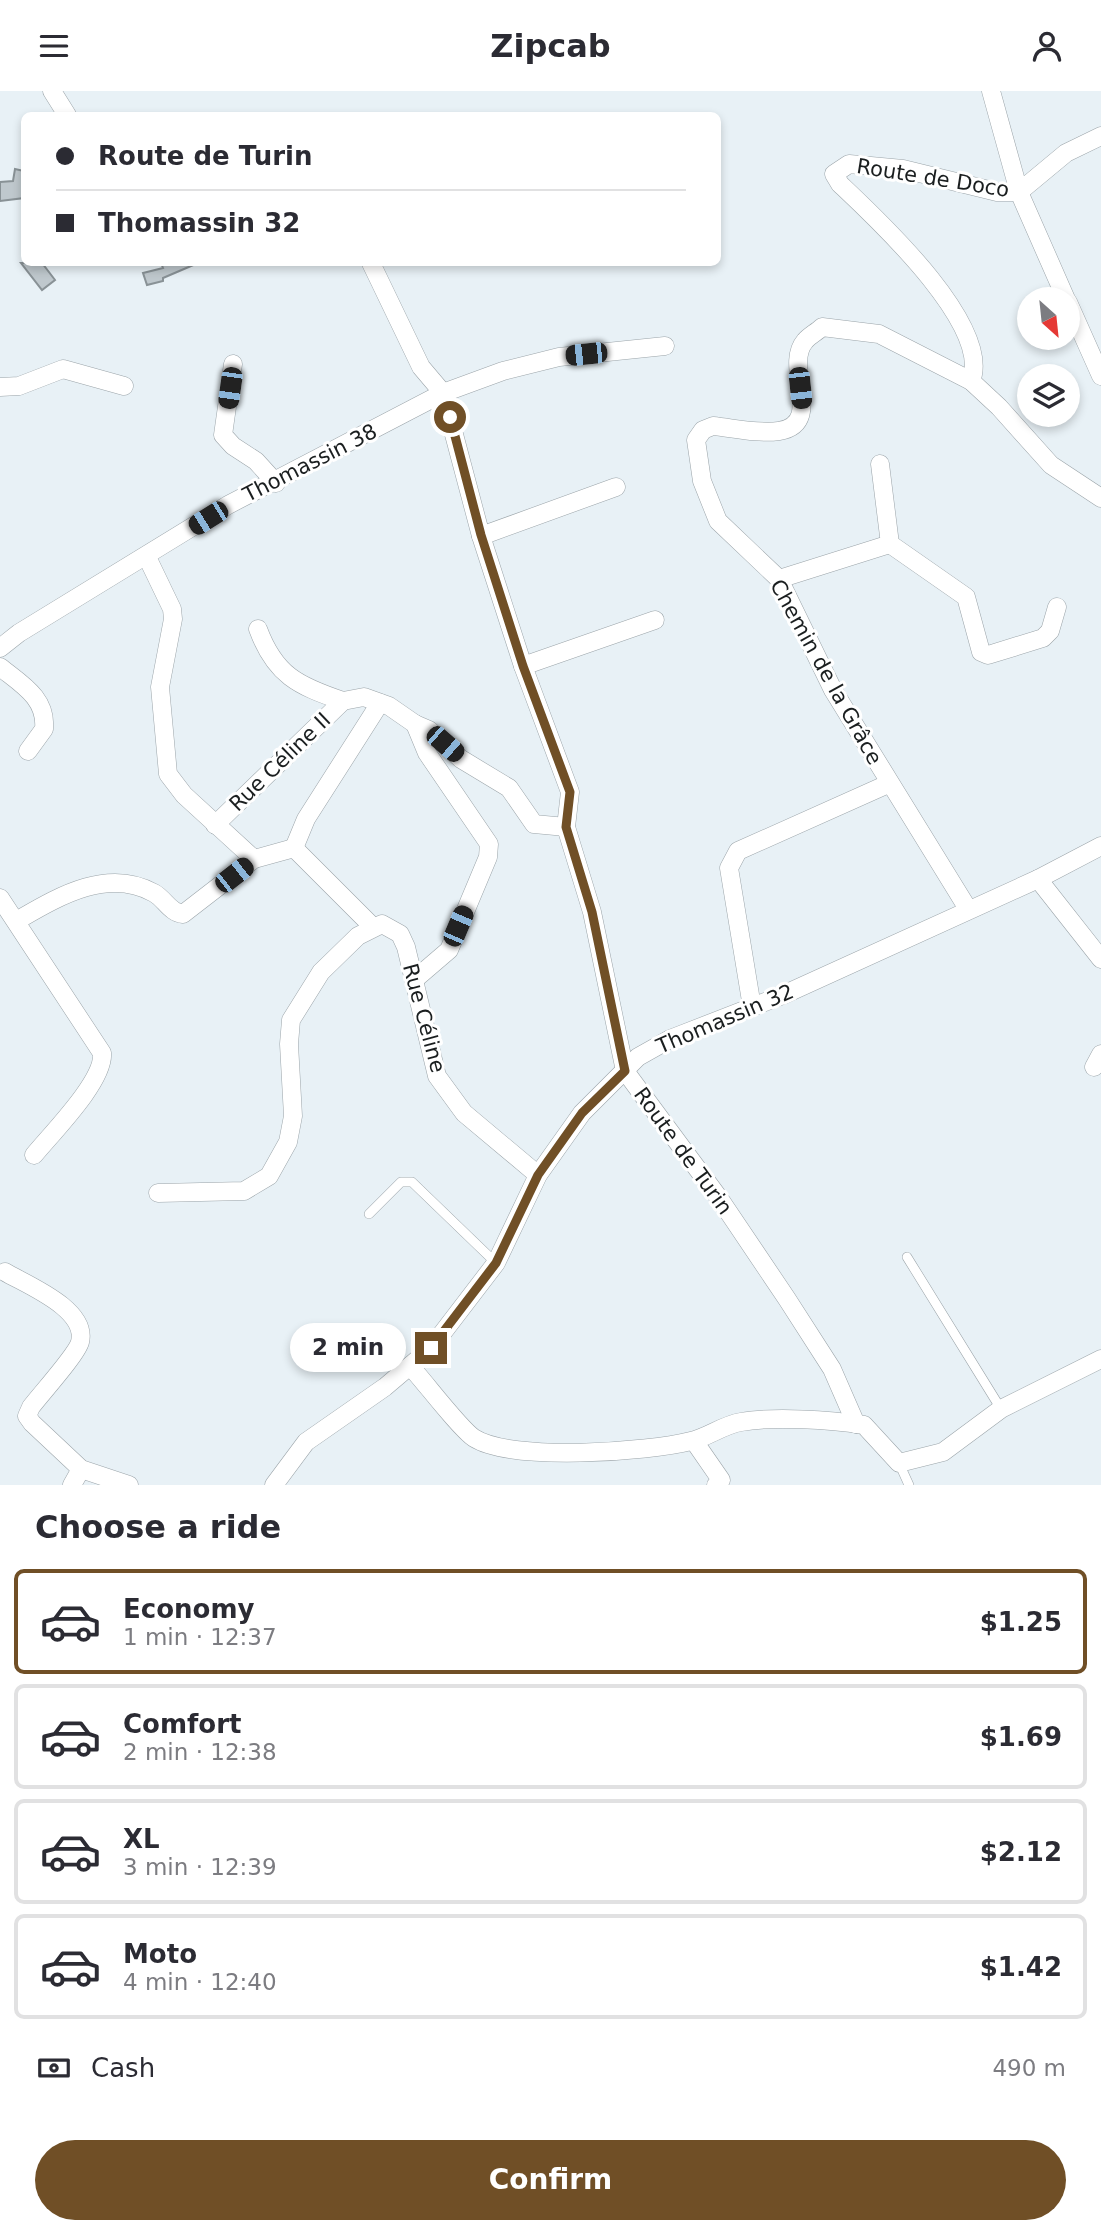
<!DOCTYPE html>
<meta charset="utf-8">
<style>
:root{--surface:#fff;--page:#f2f2f3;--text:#2b2b33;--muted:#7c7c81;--line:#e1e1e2;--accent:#704f26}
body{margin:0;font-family:"DejaVu Sans",sans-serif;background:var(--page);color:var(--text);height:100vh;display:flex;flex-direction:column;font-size:26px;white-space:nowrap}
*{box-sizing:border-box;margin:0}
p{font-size:23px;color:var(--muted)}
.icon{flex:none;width:38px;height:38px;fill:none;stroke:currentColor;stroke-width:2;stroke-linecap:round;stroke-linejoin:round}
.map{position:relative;height:1394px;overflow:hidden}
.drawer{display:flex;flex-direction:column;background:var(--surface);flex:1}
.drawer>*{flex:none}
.guide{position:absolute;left:21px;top:21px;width:700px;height:154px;border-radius:10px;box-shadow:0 4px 10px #0003;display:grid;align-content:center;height:154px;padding:0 35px;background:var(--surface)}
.needle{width:46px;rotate:153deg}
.controls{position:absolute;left:1017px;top:196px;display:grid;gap:14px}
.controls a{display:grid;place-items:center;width:63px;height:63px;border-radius:50%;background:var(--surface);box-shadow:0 4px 10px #0003;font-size:35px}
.end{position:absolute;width:32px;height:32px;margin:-16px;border:9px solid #704f26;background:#fff;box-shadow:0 0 0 4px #fff}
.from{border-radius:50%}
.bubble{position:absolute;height:49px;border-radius:24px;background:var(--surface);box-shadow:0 4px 10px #0003;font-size:23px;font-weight:600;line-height:49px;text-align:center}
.car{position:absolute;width:21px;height:42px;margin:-21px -10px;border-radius:9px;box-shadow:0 0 5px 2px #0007;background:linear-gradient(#222 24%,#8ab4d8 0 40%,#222 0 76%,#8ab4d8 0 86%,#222 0)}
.guide b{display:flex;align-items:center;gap:24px;height:66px;font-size:26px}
.guide b+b{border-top:2px solid var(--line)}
.guide i{width:18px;height:18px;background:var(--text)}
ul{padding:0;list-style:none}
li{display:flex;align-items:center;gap:21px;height:105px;margin:0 14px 10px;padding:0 21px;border:4px solid var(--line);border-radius:10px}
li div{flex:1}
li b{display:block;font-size:26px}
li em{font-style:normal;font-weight:600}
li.on{border-color:var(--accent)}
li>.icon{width:63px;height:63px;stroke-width:1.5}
h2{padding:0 35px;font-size:32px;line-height:84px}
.pay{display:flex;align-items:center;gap:18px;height:77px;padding:0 35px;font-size:26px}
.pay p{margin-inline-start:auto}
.cta{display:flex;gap:14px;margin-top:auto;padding:14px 35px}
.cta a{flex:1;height:80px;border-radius:42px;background:var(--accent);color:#fff;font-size:28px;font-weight:600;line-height:80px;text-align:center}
header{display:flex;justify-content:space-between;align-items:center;height:91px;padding:0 35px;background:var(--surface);font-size:32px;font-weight:600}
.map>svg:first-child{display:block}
.building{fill:#bfc8cd;stroke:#899296;stroke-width:2}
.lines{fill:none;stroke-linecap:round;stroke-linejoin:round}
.lane-casing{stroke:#9ba4a9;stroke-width:10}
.street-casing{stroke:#9ba4a9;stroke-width:19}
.lane{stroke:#fff;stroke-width:9}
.street{stroke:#fff;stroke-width:18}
.route{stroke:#704f26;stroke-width:9}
.labels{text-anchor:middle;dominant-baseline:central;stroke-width:6;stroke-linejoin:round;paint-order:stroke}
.street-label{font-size:21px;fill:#1a1e1f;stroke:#fff}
</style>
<header><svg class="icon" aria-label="menu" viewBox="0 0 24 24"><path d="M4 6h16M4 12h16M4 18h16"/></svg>Zipcab<svg class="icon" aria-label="person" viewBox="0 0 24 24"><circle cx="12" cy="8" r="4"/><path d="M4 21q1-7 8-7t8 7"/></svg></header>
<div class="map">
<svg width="1101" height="1394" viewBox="0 0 1101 1394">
<rect width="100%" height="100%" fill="#e8f1f6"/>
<!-- building -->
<g class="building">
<polygon points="15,78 24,80 24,107 0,110 0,91 13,90"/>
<polygon points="21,172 42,172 55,189 42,199"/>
<polygon points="161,172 198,172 163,187 163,190 147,194 143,182 163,177"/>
</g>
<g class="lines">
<!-- lane casing -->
<g class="lane-casing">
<g id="lane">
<polyline points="369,1123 401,1091 412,1091 496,1172"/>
<polyline points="907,1166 1001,1318"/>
<polyline points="899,1372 909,1394"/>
</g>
</g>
<!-- street casing -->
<g class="street-casing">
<g id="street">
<polyline points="52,0 67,24"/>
<polyline points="991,0 1019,101 1066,208"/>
<polyline points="371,172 421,276 443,302 481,445 523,575 570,701 566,736 592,821 625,980 719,1107 787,1208 832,1278 856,1333"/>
<polyline points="1068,211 1101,285"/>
<polyline points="233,273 223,344 233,355 256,370 276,392"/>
<polyline points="971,290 999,316 1051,374 1101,407"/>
<polyline points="0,296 19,295 63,278 124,295"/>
<polyline points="880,373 890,453 966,506 981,561 988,564 1043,547 1050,540 1057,516"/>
<polyline points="481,445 616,396"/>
<polyline points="147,466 172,518 173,528 160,596 168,683 184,704 254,768"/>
<polyline points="779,488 890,453"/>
<path d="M 258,538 C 275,584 298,595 343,610"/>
<polyline points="0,557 19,542 228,414 443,302 503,280 559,266 665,255"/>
<polyline points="523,575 655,529"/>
<path d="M 0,576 C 21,593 47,607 44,638 L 28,660"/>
<polyline points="415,633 429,639 461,668 509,697 534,733 566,736"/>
<polyline points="215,734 343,610 364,606 389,615 415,633 427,662 489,753 488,766 449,859 414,889"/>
<polyline points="294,757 306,728 380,612"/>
<polyline points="1038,788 1101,868"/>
<path d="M 0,807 L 102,962 C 105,989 52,1042 34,1064"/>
<path d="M 968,818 L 833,599 L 779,488 L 718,430 L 702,390 L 696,349 L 703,339 L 713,335 C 733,337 758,343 779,340 C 825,333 783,275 805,250 C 809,245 817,241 822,236 L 879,243 L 971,290 C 993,235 877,128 840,93 L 834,83 L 849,73 L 903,78 L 997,101 L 1019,101 L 1066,62 L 1101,45"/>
<path d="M 18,829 C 58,806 107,776 154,802 C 165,808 170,822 183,823 L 254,768 L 294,757 L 373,836"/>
<polyline points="752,916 729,777 738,760 888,693"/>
<polyline points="1094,976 1101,963"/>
<polyline points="158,1102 244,1100 269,1085 288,1051 293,1025 289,953 291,929 321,881 358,845 382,833 400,843 406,856 437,985 464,1022 538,1084"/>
<path d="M 5,1181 C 27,1194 88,1218 80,1251 C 77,1263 40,1304 31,1316 L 27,1325 L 32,1332 L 81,1378 L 129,1394"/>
<path d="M 410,1275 C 424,1290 460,1338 474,1347 C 512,1371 648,1361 691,1350 C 708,1346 723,1334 741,1331 C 774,1325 831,1329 864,1334 L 899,1372 L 943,1361 L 1001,1318 L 1101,1268"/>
<polyline points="694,1350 721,1389 716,1394"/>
<polyline points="72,1394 81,1378"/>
<polyline points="274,1394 306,1351 385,1296 431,1257 496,1172 538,1084 582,1022 638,966 670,948 783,904 1038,788 1101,755"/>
</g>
</g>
<!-- lane -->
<use href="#lane" class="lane"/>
<!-- street -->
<use href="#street" class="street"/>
</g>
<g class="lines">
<!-- route -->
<polyline class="route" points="431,1257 496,1172 538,1084 582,1022 625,980 592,821 566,736 570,701 523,575 481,444 450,326"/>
</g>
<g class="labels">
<!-- street labels -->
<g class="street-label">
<text transform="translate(933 87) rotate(9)">Route de Doco</text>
<text transform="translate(310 372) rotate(-27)">Thomassin 38</text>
<text transform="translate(826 581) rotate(61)">Chemin de la Grâce</text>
<text transform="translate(280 671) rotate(-44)">Rue Céline II</text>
<text transform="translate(424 927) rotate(75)">Rue Céline</text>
<text transform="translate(725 928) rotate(-23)">Thomassin 32</text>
<text transform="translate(683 1060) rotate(54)">Route de Turin</text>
</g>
</g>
</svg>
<div class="controls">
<a><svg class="needle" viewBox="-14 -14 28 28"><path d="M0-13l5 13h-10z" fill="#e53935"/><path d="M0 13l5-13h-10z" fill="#7c7c81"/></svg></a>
<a><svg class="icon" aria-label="layers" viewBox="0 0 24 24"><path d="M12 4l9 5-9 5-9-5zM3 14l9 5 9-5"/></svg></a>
</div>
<i class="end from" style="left:450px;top:326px"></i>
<i class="end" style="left:431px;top:1257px"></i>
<div class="bubble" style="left:290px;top:1232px;width:116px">2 min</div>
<i class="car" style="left:586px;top:263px;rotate:264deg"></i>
<i class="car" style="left:230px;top:297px;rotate:188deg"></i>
<i class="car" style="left:800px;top:297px;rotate:174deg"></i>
<i class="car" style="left:208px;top:427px;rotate:238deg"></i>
<i class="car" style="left:445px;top:653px;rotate:131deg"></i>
<i class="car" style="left:234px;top:784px;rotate:52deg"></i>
<i class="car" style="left:458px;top:835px;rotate:23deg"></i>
<div class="guide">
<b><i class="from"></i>Route de Turin</b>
<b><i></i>Thomassin 32</b>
</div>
</div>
<section class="drawer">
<h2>Choose a ride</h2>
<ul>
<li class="on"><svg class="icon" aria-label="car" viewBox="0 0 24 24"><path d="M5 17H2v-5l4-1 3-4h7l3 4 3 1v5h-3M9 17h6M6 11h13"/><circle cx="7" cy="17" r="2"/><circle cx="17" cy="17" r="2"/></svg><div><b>Economy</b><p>1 min · 12:37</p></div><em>$1.25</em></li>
<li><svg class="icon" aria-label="car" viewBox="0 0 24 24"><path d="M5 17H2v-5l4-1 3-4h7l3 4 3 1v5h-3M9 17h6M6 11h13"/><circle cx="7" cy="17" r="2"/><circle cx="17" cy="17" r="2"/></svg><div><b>Comfort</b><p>2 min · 12:38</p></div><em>$1.69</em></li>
<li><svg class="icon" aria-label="car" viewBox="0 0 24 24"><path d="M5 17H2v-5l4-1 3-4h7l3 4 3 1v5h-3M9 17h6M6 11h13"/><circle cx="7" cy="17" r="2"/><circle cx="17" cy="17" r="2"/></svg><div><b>XL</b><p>3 min · 12:39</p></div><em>$2.12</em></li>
<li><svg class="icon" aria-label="car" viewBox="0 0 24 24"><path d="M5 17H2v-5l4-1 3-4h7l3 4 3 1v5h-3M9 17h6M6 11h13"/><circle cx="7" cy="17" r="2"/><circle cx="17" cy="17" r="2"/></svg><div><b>Moto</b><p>4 min · 12:40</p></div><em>$1.42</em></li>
</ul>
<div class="pay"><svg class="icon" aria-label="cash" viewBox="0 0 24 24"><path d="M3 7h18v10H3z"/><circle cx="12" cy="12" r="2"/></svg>Cash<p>490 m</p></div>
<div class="cta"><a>Confirm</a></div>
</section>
